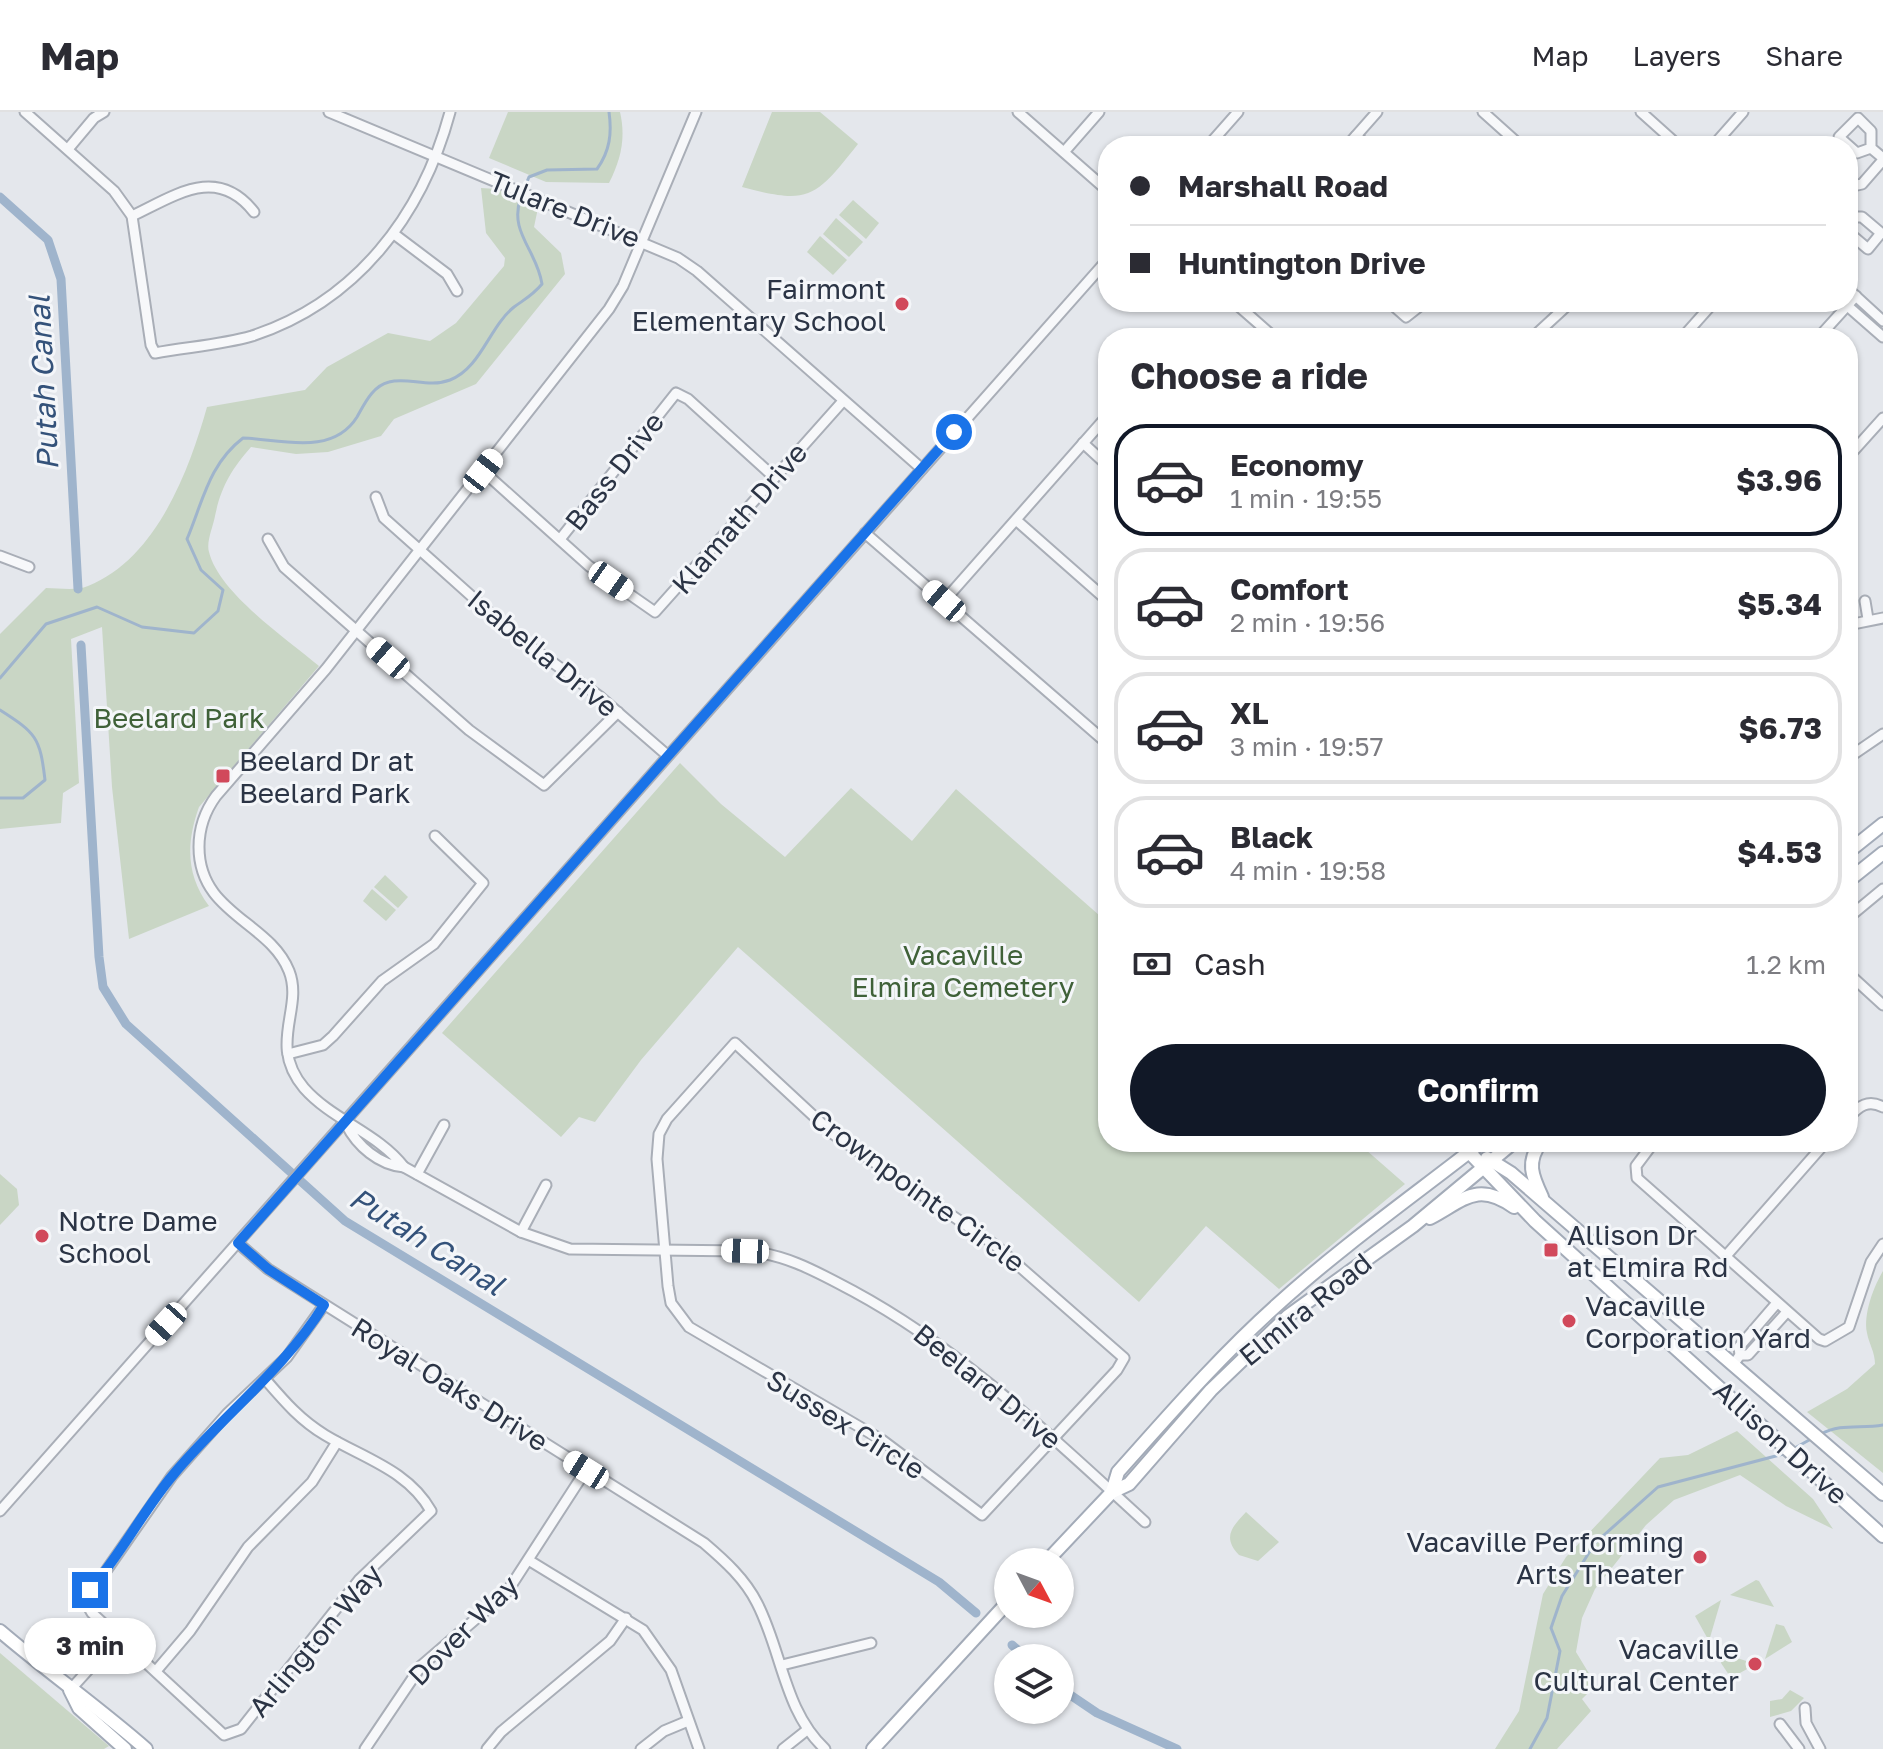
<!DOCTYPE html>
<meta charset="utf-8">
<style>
:root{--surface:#fff;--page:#f2f2f3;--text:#2b2b33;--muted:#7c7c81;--line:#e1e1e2;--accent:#111827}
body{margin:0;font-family:"Golos Text",sans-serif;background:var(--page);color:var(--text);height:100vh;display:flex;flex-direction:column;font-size:30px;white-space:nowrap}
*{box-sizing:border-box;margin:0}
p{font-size:26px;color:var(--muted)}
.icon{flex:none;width:44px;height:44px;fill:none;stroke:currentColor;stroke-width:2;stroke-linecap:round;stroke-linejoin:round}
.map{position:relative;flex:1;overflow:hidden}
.details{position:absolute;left:1098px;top:216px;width:760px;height:824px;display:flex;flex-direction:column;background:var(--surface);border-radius:32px;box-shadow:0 2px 6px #0004}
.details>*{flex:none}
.guide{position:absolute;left:1098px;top:24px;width:760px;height:176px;border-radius:32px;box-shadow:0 2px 6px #0004;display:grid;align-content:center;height:176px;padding:0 32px;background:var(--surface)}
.needle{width:52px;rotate:131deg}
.buttons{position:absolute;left:994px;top:1436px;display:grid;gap:16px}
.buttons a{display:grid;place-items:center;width:80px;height:80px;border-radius:50%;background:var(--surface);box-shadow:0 2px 6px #0004;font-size:40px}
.end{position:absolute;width:36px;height:36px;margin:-18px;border:10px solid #1a73e8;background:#fff;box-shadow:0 0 0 4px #fff}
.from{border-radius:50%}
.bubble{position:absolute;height:56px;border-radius:28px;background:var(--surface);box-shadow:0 2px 6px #0004;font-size:26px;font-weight:700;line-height:56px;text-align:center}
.car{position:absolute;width:24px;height:48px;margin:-24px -12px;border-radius:10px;box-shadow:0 0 6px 2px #0007;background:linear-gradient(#fff 24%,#345 0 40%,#fff 0 76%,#345 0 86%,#fff 0)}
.guide b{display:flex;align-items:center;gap:28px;height:76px;font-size:30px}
.guide b+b{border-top:2px solid var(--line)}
.guide i{width:20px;height:20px;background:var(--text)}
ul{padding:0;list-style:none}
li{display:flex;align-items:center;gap:24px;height:112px;margin:0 16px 12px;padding:0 16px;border:4px solid var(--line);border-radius:32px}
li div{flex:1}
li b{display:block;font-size:30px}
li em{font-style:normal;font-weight:700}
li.active{border-color:var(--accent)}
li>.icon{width:72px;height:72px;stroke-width:1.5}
h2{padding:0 32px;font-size:36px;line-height:96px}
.pay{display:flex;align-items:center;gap:20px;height:88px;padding:0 32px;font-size:30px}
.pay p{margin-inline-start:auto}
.action{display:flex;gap:16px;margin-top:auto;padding:16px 32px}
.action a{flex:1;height:92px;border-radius:48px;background:var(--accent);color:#fff;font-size:32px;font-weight:700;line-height:92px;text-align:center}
header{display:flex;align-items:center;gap:48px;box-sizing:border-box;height:112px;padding:0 40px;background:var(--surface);border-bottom:2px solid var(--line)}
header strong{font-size:38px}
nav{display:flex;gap:44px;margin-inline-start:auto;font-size:28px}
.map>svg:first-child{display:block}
.green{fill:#c9d6c5}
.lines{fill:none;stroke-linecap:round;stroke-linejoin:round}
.stream{stroke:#9fb4cc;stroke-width:3}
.canal{stroke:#9fb4cc;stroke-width:9}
.minor-casing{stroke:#a9aeb7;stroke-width:13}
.major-casing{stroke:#a3abb8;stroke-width:16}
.minor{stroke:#f7f8fa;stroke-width:9}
.major{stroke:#fff;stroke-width:12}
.route{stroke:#1a73e8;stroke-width:10}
.poi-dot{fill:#d1495b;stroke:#f4f6f9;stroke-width:3}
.labels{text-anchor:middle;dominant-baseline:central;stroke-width:6;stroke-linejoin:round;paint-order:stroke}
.street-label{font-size:28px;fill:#2b3445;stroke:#f4f6f9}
.poi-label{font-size:28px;fill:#2b3445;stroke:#f4f6f9;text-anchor:start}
.park-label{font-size:28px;fill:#3f6138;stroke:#f4f6f9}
.water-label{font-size:30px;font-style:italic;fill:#34527a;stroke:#f4f6f9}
</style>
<header>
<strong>Map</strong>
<nav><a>Map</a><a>Layers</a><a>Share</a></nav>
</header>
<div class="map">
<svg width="1883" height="1637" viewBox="0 0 1883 1637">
<rect width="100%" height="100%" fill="#e4e7ec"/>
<!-- green -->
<g class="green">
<path d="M 508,0 L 620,0 C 626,26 621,47 609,71 L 546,70 L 489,46 Z"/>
<path d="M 772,0 L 820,0 L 858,32 C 815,86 810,93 742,75 Z"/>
<path d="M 481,76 L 497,77 L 538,96 L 534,115 L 561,141 L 565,162 L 476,272 L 394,307 L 381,324 L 328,340 L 296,342 L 251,335 C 231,358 221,375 215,404 C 213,415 206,430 209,440 C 219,481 287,527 319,554 L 199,695 C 186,731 186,763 209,794 L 129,827 L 112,675 L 102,515 L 71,527 L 79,671 L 63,681 L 61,711 L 0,717 L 0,522 L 46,476 C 59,476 76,479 88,474 C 156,447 189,359 207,295 L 305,278 L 327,255 L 388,221 L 430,229 L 456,211 L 504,154 L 505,146 L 486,121 Z"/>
<polygon points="853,88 879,111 866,127 839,103"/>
<polygon points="836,106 863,130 849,145 823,122"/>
<polygon points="820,124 847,148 833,163 807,140"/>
<polygon points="680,651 721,692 785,745 851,676 912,729 956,677 1108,811 1108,1030 1357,1030 1405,1072 1279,1177 1206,1114 1139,1190 738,835 641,948 595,1010 579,1005 561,1025 442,921"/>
<polygon points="385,763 408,785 398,796 374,775"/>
<polygon points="372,777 396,798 386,809 363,789"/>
<polygon points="0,1062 17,1077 19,1093 0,1113"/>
<path d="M 1883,1159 L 1883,1361 L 1807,1300 L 1847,1277 L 1875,1252 C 1875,1240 1869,1232 1867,1221 C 1863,1202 1874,1174 1883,1159 Z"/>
<polygon points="1737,1319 1813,1387 1833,1417 1786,1394 1740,1363 1674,1388 1646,1413 1595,1477 1582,1506 1576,1540 1596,1573 1582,1587 1591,1599 1557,1637 1495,1637 1519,1599 1543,1482 1566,1445 1660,1346 1688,1343"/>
<path d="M 1246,1400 L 1279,1430 L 1258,1449 L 1239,1443 C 1222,1425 1232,1415 1246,1400 Z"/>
<polygon points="1756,1468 1759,1469 1774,1495 1730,1483"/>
<polygon points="1721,1488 1709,1529 1695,1504"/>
<polygon points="1776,1512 1784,1514 1792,1530 1765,1547"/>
<polygon points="0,1541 109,1634 104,1637 0,1637"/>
<polygon points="1723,1542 1724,1542 1756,1552 1731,1566 1721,1551"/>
<polygon points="1790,1578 1804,1586 1791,1599 1770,1605 1770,1589 1782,1587"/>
</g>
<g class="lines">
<!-- stream -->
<g class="stream">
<path d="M 524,77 L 529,65 L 547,58 L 597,57 C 610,39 612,21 609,0"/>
<path d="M 0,566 L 46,512 L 97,495 L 142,515 L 194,521 L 218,499 L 223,478 L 201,458 L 187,427 C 203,389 209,352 243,326 C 279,327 332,345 357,305 C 364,293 372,274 389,270 C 408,265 429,276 450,268 C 481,256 489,215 514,195 C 525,187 533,183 542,172 C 537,138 508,120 521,85"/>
<path d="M 0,598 C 36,621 40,625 45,668 L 23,686 L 0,686"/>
<path d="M 1821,1322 C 1841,1311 1861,1317 1883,1313"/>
<polyline points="1793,1337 1811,1327"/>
<polyline points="1530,1637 1547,1606 1560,1539 1551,1516 1562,1484 1595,1431 1658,1375 1787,1341"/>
</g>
<!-- canal -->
<g class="canal">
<polyline points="0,85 48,128 61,167 78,477"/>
<polyline points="81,533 99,845 103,875 126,912 345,1109 939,1470 976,1501"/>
<polyline points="1012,1533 1027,1546"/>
<polyline points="1060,1576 1097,1601 1177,1637"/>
</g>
<!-- minor casing -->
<g class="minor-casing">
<g id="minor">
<path d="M 25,0 L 114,79 L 132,104 L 151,233 L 155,241 C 187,235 221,233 252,224 C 356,190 422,104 450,0"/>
<polyline points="329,0 678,146 697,159 922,357"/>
<polyline points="1018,0 1108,79"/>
<polyline points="1483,0 1521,34"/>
<polyline points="1641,0 1679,34"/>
<polyline points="1356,24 1368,34"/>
<polyline points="1208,34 1238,0"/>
<polyline points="1347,34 1377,0"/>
<polyline points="1713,34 1743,0"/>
<polyline points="1871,36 1857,41 1839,25 1858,6 1871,19 1871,36 1883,46"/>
<polyline points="68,37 94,6 104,0"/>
<polyline points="1064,40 1099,0"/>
<polyline points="1848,75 1862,72 1883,48"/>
<path d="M 132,104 C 176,83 217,53 254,100"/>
<polyline points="1848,105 1862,105 1881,121 1868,137 1848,120"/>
<polyline points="394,122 447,162 457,179"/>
<polyline points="1848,177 1883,209"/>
<polyline points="1234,190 1275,226"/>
<polyline points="1389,190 1406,205 1425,190"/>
<polyline points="1843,190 1883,225"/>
<polyline points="1532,226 1571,190"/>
<polyline points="1682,226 1714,190"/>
<polyline points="1818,226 1856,184"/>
<polyline points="1083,331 1108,354"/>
<polyline points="1848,345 1883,306"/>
<polyline points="483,359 589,454 655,500 843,289"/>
<polyline points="376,385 384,406 430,447 516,524 599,584 667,643"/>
<polyline points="1016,408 1108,489"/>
<polyline points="865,421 1108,632"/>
<polyline points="561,426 676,281 688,287 774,365"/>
<polyline points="268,427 284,455 469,618 544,673 618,600"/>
<polyline points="0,444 29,455"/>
<polyline points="944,489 1108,303"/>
<polyline points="1865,489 1868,507"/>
<polyline points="1848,513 1883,506"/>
<polyline points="1848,646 1883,622"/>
<polyline points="1848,806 1883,777"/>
<polyline points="1848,861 1883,893"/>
<polygon points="735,931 833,1022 995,1133 1124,1246 1117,1258 982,1403 882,1328 689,1215 671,1191 668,1174 657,1047 659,1022 667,1007"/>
<polyline points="288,942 323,933 333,924 382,869 434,832 483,771 435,724"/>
<path d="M 1848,1006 C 1859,994 1868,987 1883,995"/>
<path d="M 346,1012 C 357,1034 379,1053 404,1055 C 378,1021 332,1008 304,976 C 267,932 304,897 289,859 C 269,809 199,802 199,735 C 199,716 205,699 216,684 L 326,557 L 609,197 L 623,174 L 696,0"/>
<polyline points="1457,1030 1469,1040"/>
<polyline points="1654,1030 1636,1054 1637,1066 1819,1227 1825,1229 1849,1215 1871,1150 1883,1132"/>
<path d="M 404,1055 L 521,1120 L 570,1137 L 745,1139 C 786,1142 817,1160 853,1179 C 964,1239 1053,1326 1145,1410"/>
<polyline points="417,1062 444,1013"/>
<polyline points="521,1120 546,1073"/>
<path d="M 238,1131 L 268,1157 L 704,1431 C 725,1449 745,1467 757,1491 C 782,1539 784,1599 825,1637"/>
<polyline points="1725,1145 1826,1030"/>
<polyline points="1740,1243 1748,1243 1786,1201"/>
<polyline points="1733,1253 1740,1243 1739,1235 1776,1192"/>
<path d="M 265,1267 C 284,1289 300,1308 325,1323 C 363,1346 408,1358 431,1399 L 359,1468 L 241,1617 L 224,1623 L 92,1501 L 85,1489 L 172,1364 L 227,1302 L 287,1245 L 324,1193"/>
<polyline points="0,1399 1108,147"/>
<polyline points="530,1449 643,1518 671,1558 699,1637"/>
<polyline points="782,1553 871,1531"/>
<polyline points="156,1559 190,1519 248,1435 312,1370 337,1330"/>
<polyline points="70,1578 118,1525"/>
<polyline points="1805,1596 1806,1611 1820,1637"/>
<polyline points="1780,1612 1799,1637"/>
<polyline points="365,1637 421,1554 507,1480 586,1358"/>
<polyline points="487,1637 501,1620 610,1529 626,1506"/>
<polyline points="641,1637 664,1619 688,1609"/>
<polyline points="783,1637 807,1618"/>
</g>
</g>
<!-- major casing -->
<g class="major-casing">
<g id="major">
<polyline points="1848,740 1883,712"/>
<polyline points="1848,769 1883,741"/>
<path d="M 1541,1030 C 1526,1050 1532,1064 1542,1085"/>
<polyline points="1469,1040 1535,1109 1883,1424"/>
<polyline points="1487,1046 1511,1061 1883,1382"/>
<path d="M 1430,1106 C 1464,1088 1477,1069 1514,1095"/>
<path d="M 1112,1380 L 1118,1360 C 1169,1303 1220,1244 1277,1193 C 1342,1134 1413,1084 1482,1030"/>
<polyline points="1046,1450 1112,1380 1129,1372 1211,1278 1288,1204 1413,1114 1514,1030"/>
<path d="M 0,1519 C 48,1560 98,1595 146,1637"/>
<polyline points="70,1578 79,1596 125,1637"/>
<polyline points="873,1637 1008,1490"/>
</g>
</g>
<!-- minor -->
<use href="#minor" class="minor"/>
<!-- major -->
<use href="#major" class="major"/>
</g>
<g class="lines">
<!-- route -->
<path class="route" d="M 90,1478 C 121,1442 143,1399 173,1363 C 222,1304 284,1258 324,1193 L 268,1157 L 238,1131 L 954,320"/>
</g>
<!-- markers -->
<g class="poi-dot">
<circle cx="902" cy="192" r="8"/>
<rect x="215" y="656" width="16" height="16" rx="4"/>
<circle cx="42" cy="1124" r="8"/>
<rect x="1543" y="1130" width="16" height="16" rx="4"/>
<circle cx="1569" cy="1209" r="8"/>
<circle cx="1700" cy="1445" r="8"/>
<circle cx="1755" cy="1552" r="8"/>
</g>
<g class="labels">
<!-- street labels -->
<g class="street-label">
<text transform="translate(565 97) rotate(22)">Tulare Drive</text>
<text transform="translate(614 359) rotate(-52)">Bass Drive</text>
<text transform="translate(739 406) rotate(-49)">Klamath Drive</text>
<text transform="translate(543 541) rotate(39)">Isabella Drive</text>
<text transform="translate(918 1078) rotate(36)">Crownpointe Circle</text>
<text transform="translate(1305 1197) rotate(-39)">Elmira Road</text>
<text transform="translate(450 1272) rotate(32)">Royal Oaks Drive</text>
<text transform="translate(988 1274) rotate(39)">Beelard Drive</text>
<text transform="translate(846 1312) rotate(32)">Sussex Circle</text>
<text transform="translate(1781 1330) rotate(42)">Allison Drive</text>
<text transform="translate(463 1518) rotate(-45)">Dover Way</text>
<text transform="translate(315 1528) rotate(-50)">Arlington Way</text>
</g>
<!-- poi labels -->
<g class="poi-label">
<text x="886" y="176" text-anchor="end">Fairmont<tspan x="886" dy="32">Elementary School</tspan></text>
<text x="239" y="648">Beelard Dr at<tspan x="239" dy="32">Beelard Park</tspan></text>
<text x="58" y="1108">Notre Dame<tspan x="58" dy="32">School</tspan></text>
<text x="1567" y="1122">Allison Dr<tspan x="1567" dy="32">at Elmira Rd</tspan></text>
<text x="1585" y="1193">Vacaville<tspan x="1585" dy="32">Corporation Yard</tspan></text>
<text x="1684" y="1429" text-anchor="end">Vacaville Performing<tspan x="1684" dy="32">Arts Theater</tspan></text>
<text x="1739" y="1536" text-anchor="end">Vacaville<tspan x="1739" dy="32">Cultural Center</tspan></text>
</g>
<!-- park labels -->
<g class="park-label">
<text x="179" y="605">Beelard Park</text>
<text x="963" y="842">Vacaville<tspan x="963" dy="32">Elmira Cemetery</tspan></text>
</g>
<!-- water labels -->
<g class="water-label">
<text transform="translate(43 271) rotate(-93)">Putah Canal</text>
<text transform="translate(427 1129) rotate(32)">Putah Canal</text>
</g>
</g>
</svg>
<div class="buttons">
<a><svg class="needle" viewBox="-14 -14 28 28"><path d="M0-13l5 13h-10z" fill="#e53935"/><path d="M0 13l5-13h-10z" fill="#7c7c81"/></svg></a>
<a><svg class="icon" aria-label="layers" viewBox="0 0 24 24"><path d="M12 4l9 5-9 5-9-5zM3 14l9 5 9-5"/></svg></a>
</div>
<i class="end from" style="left:954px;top:320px"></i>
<i class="end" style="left:90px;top:1478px"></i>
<div class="bubble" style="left:24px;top:1506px;width:132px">3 min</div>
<i class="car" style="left:483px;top:359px;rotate:38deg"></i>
<i class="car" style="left:611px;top:469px;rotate:125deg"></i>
<i class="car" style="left:944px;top:489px;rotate:311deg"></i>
<i class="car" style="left:388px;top:546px;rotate:311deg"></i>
<i class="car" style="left:745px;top:1139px;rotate:272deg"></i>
<i class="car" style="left:166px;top:1212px;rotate:222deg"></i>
<i class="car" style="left:586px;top:1358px;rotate:302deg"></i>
<div class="guide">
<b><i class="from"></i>Marshall Road</b>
<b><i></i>Huntington Drive</b>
</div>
<section class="details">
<h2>Choose a ride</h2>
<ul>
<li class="active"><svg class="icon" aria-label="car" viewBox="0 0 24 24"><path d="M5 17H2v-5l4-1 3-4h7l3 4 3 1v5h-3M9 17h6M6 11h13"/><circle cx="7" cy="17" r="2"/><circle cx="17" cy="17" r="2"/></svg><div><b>Economy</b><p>1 min · 19:55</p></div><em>$3.96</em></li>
<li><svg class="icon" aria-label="car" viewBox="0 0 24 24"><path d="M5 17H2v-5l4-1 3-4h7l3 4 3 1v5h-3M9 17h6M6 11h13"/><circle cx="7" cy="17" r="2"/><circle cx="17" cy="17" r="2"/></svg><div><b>Comfort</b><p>2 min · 19:56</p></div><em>$5.34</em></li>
<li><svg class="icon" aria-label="car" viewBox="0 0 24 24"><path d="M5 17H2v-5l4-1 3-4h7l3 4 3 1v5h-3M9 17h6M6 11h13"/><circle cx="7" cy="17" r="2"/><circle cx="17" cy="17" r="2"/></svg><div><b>XL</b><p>3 min · 19:57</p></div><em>$6.73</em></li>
<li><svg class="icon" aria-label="car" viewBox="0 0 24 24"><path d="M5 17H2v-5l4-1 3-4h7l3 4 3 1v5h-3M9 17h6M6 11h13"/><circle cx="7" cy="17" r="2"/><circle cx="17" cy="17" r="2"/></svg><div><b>Black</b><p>4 min · 19:58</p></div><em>$4.53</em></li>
</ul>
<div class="pay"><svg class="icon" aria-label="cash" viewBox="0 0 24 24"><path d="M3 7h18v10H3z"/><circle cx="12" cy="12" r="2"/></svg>Cash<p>1.2 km</p></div>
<div class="action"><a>Confirm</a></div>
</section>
</div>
